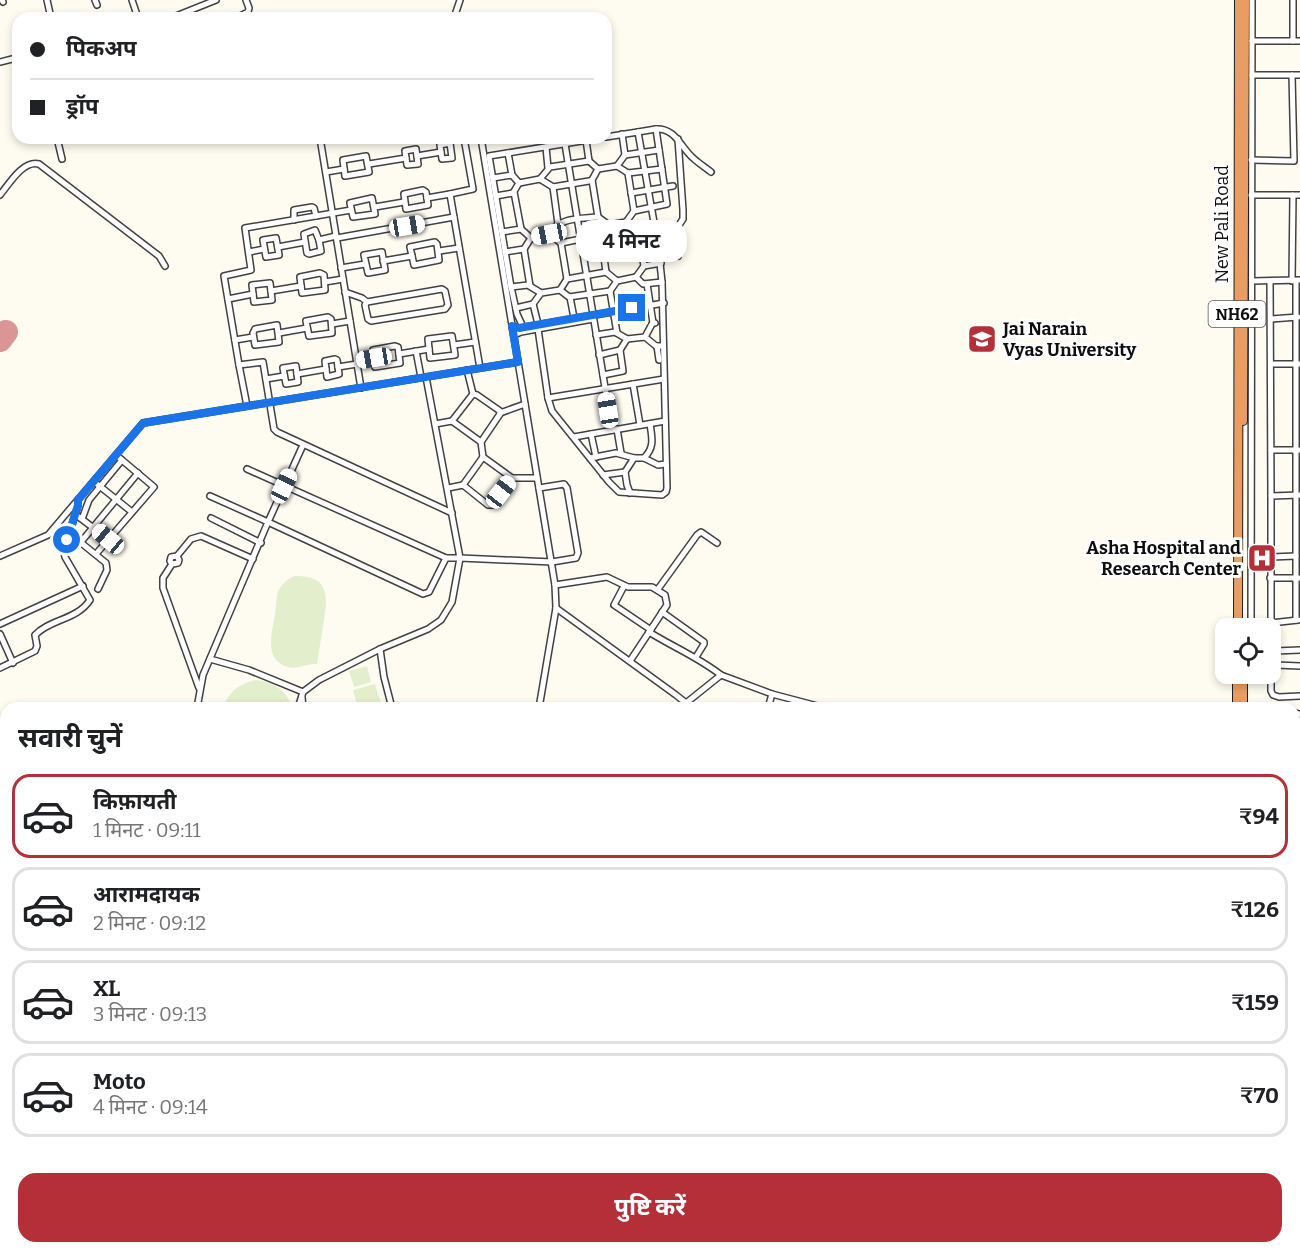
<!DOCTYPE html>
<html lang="hi">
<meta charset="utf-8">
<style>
:root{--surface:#fff;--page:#f2f2f2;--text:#202124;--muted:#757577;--line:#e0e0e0;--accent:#b52f39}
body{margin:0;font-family:Bitter,"Noto Sans Devanagari",serif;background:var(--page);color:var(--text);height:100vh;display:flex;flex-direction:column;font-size:22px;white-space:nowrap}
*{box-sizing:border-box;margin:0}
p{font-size:20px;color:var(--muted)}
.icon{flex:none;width:33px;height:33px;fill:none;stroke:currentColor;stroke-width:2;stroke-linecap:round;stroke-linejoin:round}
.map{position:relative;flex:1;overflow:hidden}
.panel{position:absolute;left:0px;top:702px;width:1300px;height:552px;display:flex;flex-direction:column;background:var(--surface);border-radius:18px 18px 0 0;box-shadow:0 3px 9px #0003}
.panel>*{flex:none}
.top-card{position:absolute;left:12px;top:12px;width:600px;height:132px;border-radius:18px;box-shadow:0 3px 9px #0003;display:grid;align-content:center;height:132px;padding:0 18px;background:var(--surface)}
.tools{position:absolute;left:1215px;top:618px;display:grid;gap:12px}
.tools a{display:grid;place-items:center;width:66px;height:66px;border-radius:12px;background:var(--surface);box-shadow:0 3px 9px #0003;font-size:30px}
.end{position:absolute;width:27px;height:27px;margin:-14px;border:8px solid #1a73e8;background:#fff;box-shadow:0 0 0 3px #fff}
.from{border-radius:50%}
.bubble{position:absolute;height:42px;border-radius:18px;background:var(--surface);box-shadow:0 3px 9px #0003;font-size:20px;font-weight:700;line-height:42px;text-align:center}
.car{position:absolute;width:18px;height:36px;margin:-18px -9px;border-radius:8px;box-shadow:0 0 4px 2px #0007;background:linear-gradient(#fff 24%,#345 0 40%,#fff 0 76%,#345 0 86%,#fff 0)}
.top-card b{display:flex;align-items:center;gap:21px;height:57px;font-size:22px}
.top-card b+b{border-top:2px solid var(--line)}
.top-card i{width:15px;height:15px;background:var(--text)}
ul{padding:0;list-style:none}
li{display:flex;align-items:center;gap:18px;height:84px;margin:0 12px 9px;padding:0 6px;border:3px solid var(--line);border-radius:18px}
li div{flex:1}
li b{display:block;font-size:22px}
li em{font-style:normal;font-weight:700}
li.selected{border-color:var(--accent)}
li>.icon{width:54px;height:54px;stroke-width:1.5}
h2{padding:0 18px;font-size:27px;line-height:72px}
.primary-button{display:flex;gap:12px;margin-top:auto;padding:12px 18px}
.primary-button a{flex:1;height:69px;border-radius:18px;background:var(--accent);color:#fff;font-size:24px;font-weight:700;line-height:69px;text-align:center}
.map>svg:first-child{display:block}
.green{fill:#d3e6bc}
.pitch{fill:#e3eecd}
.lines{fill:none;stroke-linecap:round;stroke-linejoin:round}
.taxiway{stroke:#da9594;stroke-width:9}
.runway{stroke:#da9594;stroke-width:24}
.minor-casing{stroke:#414141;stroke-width:8}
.highway-casing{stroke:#1f1f1f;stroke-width:10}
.minor{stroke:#fff;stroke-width:5}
.highway{stroke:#ea9d62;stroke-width:8}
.route{stroke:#1a73e8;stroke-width:8}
.labels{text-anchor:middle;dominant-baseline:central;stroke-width:6;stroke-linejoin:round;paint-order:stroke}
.shield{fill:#fff;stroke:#565656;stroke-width:1.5}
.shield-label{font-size:16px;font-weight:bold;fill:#0e0e0e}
.street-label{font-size:18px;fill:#0e0e0e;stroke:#fff}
.poi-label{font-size:18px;font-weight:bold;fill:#0e0e0e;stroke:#fff;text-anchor:start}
</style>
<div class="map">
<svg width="1300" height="1254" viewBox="0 0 1300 1254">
<rect width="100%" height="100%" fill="#fefbf0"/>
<!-- green -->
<polygon class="green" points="440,1248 720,1248 719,1254 442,1254"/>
<!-- pitch -->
<g class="pitch">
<path d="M 294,576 C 331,575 328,598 323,626 C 321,639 319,651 317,664 C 306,663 296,671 285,666 C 264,657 272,632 275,615 C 276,608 276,599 278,592 C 281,584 287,580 294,576 Z"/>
<polygon points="367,666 371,682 354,687 349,671"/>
<path d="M 256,680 C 273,682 287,690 292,708 L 223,708 C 229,691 239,684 256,680 Z"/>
<polygon points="375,684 381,703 358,708 353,690"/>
</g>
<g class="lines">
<!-- taxiway -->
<polyline class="taxiway" points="0,331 4,334"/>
<!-- runway -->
<polyline class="runway" points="0,340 6,332"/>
<!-- minor casing -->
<g class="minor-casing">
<g id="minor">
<polyline points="2,0 3,2"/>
<polyline points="47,0 51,18"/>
<polyline points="95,0 97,5"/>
<polyline points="132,0 138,18"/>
<polyline points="171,18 216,0"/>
<polyline points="236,18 248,12 249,8 246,0"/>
<polyline points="454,18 460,0"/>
<polyline points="1252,41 1300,41"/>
<polyline points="1293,41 1293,0"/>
<polyline points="18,52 16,56 18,66"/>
<polyline points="0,62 16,58"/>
<polyline points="1252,75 1300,75"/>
<path d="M 656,129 C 675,128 680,146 692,157 C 698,163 705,167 711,172"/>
<polyline points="622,134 625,155"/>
<polyline points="57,138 62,159"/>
<polyline points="320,138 361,388"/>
<polyline points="336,138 338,140 347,138"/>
<polyline points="464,138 473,189 450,194 480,368"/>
<polyline points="481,138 555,585 556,608 539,708"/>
<polyline points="586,140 589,161"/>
<polygon points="450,143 452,158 442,159 440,145"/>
<polyline points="565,144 612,430"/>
<polyline points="546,147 548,168"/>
<polygon points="416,149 418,164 407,165 405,151"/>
<polyline points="508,153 512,175"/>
<polygon points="366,156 369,172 345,176 343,160"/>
<polyline points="417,156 441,152"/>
<polyline points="1251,160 1294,161 1292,75"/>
<polyline points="369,164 406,158"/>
<polyline points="617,166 628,173 662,169"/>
<polyline points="326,172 344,169"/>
<polyline points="628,173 634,211"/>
<polyline points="493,178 512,175 519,183 540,179 550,167 589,161 598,169 617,166 625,155 659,150"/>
<polyline points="540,179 553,187 589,181 592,180 598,169"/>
<polyline points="592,180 598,217"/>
<polyline points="553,187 558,224"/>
<polygon points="423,190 426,192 428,205 406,209 404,194"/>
<polyline points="514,192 521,229"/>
<polyline points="631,193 673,186"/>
<path d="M 0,195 C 9,184 23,160 39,164 L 159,256 L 165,266"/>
<polyline points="1251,195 1300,195"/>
<polyline points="496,196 513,193 519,183"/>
<polygon points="372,198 375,214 353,217 350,203"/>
<polyline points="427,198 450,194"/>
<polyline points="375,207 404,202"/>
<polyline points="351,210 245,228 251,270 224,276 239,365 263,362 274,429 277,432 452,513"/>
<polyline points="294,220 294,210 312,207 314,208 316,216"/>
<polyline points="626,222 638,230 644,266"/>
<polygon points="315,230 319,240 321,251 309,254 307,253 304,234"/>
<polyline points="638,230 655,228"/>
<path d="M 502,232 L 521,229 L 531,238 L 549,234 C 560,217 579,219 598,217 L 609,225 L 626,222 L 634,211 L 667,204 L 656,129 L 638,132"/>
<polyline points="549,234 561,243 601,235 609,225"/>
<polyline points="601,235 606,272"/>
<polygon points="276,238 279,255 266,257 263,240"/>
<polyline points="337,238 454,217"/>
<polyline points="319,240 336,236"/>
<polygon points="435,242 437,244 439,260 414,265 410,247"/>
<polyline points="561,243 567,279"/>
<polyline points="658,245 673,242"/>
<polyline points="278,247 305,242"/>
<polyline points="524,249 530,286"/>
<polyline points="439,251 459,248"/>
<polyline points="249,252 264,249"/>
<polygon points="382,252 385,270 368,273 364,255"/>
<polyline points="505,252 524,249 531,238"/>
<polyline points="678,256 679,225 683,219 683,210 678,139"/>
<polyline points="383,261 412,256"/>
<polyline points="341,268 365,264"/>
<polygon points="320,273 324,275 325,290 302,293 300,277"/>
<polyline points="636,277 644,266 661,263"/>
<polyline points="636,277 643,284 662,282"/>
<polyline points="1252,281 1300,280"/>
<polyline points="1270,281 1271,496 1300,495"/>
<polyline points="1292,281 1293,195"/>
<polyline points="1296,281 1296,620"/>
<polyline points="325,282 343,279"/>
<polygon points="270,283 272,300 254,302 252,285"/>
<polyline points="647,284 653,323"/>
<polyline points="511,287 528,285 541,293"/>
<polyline points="560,290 569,297 610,291 617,281 636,277"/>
<polyline points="271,291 301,286"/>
<polyline points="610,291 617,333"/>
<polyline points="345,292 362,298 367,302 442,289 445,291 448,305 445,309 371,321 368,319 365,305 367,302"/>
<polyline points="570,297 574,318"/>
<polyline points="228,299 253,294"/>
<polyline points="533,304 538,324"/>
<polyline points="516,308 533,304 541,293 560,290 567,279 606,272 617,281"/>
<polygon points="328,317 331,319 332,333 309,336 306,321"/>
<polyline points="1271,319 1298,317"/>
<polyline points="332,324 350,321"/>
<polygon points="277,325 279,342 255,345 253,333 255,329"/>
<polyline points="512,326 520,328 664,303"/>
<polyline points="523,327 517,314 511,287 489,156 600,138"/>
<polyline points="538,329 548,398 552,411 609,482 619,492 662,495 666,492 667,488 662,282 658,245 638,132 606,137"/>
<polyline points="279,333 307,328"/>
<polyline points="514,335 521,332 593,319"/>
<polyline points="596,335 615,332 627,339 645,337 656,346 663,346"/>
<polygon points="452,336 455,355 430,358 428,339"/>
<polyline points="645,337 652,324 655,323"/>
<polyline points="235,340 253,337"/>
<polyline points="454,345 475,342"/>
<polygon points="395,346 398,347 400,363 375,367 373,350"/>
<polyline points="657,346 659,360"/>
<polyline points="416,351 421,377"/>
<polyline points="399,354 429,349"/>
<polyline points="599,355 620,350 627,339"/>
<polygon points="335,359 337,360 339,374 327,377 325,361"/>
<polyline points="357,360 374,358"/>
<polyline points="1271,364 1300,364"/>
<polyline points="239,365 247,406"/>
<polygon points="296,366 298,382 286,384 283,368"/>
<polyline points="338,367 357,364"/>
<polyline points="467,370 473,394"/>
<polyline points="297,374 326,369"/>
<polyline points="603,375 623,371 620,350"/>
<polyline points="266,379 284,376"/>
<polyline points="633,384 640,425"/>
<polyline points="548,398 664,379"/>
<polyline points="500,413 525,404"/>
<polyline points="452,421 473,394 477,395 500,411 500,414 481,442"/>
<polyline points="435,424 452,421 481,442 483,457 512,478 492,505 488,505 463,485 448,488"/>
<polyline points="617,429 621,453"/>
<polyline points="591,434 596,457"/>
<polyline points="574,437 665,421"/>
<polyline points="303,445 268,522 423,594 429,592 446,558"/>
<polyline points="1271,450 1300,450"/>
<polyline points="590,458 616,453 634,458 644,458 658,465 666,464"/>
<path d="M 644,458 C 655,447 652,438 650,424"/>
<polyline points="247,469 446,558 460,558 426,377"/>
<polyline points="603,475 625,472"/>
<polyline points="512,478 537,478"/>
<polyline points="97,484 132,512"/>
<polyline points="463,485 483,457"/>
<polyline points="630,493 627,485 625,472 634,458"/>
<polyline points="1271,496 1271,691 1273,695 1279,697 1300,696"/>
<polyline points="79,517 108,539"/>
<polyline points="211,518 261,543"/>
<polyline points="82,519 89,500 122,460"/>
<polyline points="69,533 106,563 107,570 98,589"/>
<polyline points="81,542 138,473"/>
<polyline points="96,554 154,487 116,455"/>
<polyline points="0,556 48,535 143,423 518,362"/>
<polyline points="177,556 179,560 178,563 172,564 163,578 163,588 199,688"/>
<polyline points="1271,557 1296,556"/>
<polyline points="172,564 170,561 171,557 177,556 191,539 201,536 253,559"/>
<polyline points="1270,578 1300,578"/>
<polyline points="555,585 607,577 628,587 652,587 665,595 667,605 630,661"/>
<polyline points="624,586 614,605 651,630"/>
<polyline points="658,589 697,535 701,532 717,543"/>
<polyline points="556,608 676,695 686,703 685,708"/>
<polyline points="662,612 704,642 704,644 696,657"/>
<polyline points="1271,623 1298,620"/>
<polyline points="0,624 83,586"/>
<polyline points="1251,628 1252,0"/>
<path d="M 649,632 C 673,647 698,657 721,675"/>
<polyline points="0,634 13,663"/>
<polyline points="380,649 384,677 392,708"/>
<polyline points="1270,653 1275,651 1300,650"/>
<polyline points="210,659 249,670 303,692"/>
<polyline points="1270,662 1276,665 1300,666"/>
<path d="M 0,668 L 35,651 L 37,646 L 35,635 C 50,619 77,620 90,600 L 65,557 L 64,552 L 78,505 L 78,500"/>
<polyline points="302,697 303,708"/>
<polyline points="686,703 721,675 772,694 825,708"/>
<polyline points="197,708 203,675 268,522 210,496"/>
<polyline points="298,708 303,692 319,680 380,649 428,629 441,620 452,602 460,558 552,562 576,558 578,553 567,488 564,484 539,488"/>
<polyline points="768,708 772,694"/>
<polyline points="1294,713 1300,714"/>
<polyline points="0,735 6,748"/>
<polyline points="1294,766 1300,765"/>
<polyline points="0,801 6,787"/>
<path d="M 6,801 C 0,817 0,830 6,846"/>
<polyline points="1294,826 1297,827 1298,832 1298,873 1300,878"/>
<polyline points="0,863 6,860"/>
<polyline points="0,903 6,913"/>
<polyline points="0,1006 6,1003"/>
<polyline points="1294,1034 1300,1035"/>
<polyline points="0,1069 1,1050 6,1034"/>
<polyline points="0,1107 6,1113"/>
<polyline points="1294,1113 1300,1113"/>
<polyline points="0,1132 6,1125"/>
<polyline points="0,1136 6,1142"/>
<polyline points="0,1176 6,1179"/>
<polyline points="1294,1195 1300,1195"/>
<path d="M 0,1247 C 5,1252 12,1249 16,1254"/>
<polyline points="71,1248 72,1254"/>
<polyline points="97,1248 101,1254"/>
<polyline points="231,1248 234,1254"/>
<polyline points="292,1248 295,1254"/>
<polyline points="353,1248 356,1254"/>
<polyline points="383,1248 386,1254"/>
<polyline points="413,1248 416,1254"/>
<polyline points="757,1248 772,1250"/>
<polyline points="1014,1248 1014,1254"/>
<polyline points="1244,1250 1300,1251"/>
<polyline points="1127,1252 1239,1250"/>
<polyline points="240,1253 246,1248"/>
<polyline points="326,1254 338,1248"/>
<polyline points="722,1254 723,1248"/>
<polyline points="1041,1254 1047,1248"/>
</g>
</g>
<!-- highway casing -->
<g class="highway-casing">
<g id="highway">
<polyline points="1243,421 1245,0"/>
<polyline points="1238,628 1239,0"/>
<polyline points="1237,708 1237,674"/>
<polyline points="1243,708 1243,674"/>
<polyline points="1244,1254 1244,1248"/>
</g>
</g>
<!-- minor -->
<use href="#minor" class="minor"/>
<!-- highway -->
<use href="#highway" class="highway"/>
</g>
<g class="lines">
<!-- route -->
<polyline class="route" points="67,540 78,505 78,500 143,423 518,362 512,326 519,328 632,308"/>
</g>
<!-- icons -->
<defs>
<g id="university-square" transform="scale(1.5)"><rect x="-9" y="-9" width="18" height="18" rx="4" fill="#b52f39" stroke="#fff"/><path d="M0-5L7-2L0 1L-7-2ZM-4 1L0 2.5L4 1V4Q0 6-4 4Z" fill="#fff"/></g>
<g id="hospital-square" transform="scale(1.5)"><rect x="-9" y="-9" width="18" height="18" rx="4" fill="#b52f39" stroke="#fff"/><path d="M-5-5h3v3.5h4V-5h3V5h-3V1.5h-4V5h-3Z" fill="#fff"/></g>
</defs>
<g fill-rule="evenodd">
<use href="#university-square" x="982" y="339"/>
<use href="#hospital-square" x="1262" y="558"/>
</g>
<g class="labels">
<!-- shield labels -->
<rect class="shield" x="1208.5" y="301" width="57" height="26" rx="4.5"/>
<g class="shield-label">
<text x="1237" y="314">NH62</text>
</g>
<!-- street labels -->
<g class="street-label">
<text transform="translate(1222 224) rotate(-90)">New Pali Road</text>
</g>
<!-- poi labels -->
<g class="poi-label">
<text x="1003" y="329">Jai Narain<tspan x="1003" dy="21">Vyas University</tspan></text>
<text x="1241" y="548" text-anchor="end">Asha Hospital and<tspan x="1241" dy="21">Research Center</tspan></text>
</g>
</g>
</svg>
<div class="tools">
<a><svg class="icon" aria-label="locate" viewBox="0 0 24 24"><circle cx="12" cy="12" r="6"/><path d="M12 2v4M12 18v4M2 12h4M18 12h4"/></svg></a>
</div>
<i class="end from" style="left:67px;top:540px"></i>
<i class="end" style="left:632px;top:308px"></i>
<div class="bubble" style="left:576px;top:220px;width:111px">4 मिनट</div>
<i class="car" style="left:407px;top:226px;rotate:80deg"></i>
<i class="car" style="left:549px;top:234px;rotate:259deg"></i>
<i class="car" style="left:374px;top:358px;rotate:261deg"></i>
<i class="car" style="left:608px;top:410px;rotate:351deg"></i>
<i class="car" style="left:284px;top:486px;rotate:25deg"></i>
<i class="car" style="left:501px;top:492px;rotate:38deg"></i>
<i class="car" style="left:108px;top:539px;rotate:310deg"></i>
<div class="top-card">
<b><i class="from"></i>पिकअप</b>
<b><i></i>ड्रॉप</b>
</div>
<section class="panel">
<h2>सवारी चुनें</h2>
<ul>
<li class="selected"><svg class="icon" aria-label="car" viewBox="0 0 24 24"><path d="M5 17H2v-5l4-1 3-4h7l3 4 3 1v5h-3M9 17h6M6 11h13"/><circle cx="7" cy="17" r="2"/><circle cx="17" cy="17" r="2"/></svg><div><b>किफ़ायती</b><p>1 मिनट · 09:11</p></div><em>₹94</em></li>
<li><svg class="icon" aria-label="car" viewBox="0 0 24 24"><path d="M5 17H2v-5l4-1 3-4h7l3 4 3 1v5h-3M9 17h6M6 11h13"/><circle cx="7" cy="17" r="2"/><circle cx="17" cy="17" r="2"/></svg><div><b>आरामदायक</b><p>2 मिनट · 09:12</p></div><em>₹126</em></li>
<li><svg class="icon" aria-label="car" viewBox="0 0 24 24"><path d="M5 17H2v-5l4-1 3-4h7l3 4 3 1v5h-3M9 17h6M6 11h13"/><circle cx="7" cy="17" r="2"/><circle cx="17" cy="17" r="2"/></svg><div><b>XL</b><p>3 मिनट · 09:13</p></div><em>₹159</em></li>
<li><svg class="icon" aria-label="car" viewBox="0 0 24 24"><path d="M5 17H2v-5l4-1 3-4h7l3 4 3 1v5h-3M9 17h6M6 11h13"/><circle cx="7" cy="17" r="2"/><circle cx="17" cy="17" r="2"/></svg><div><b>Moto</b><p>4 मिनट · 09:14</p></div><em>₹70</em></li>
</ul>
<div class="primary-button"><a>पुष्टि करें</a></div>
</section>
</div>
